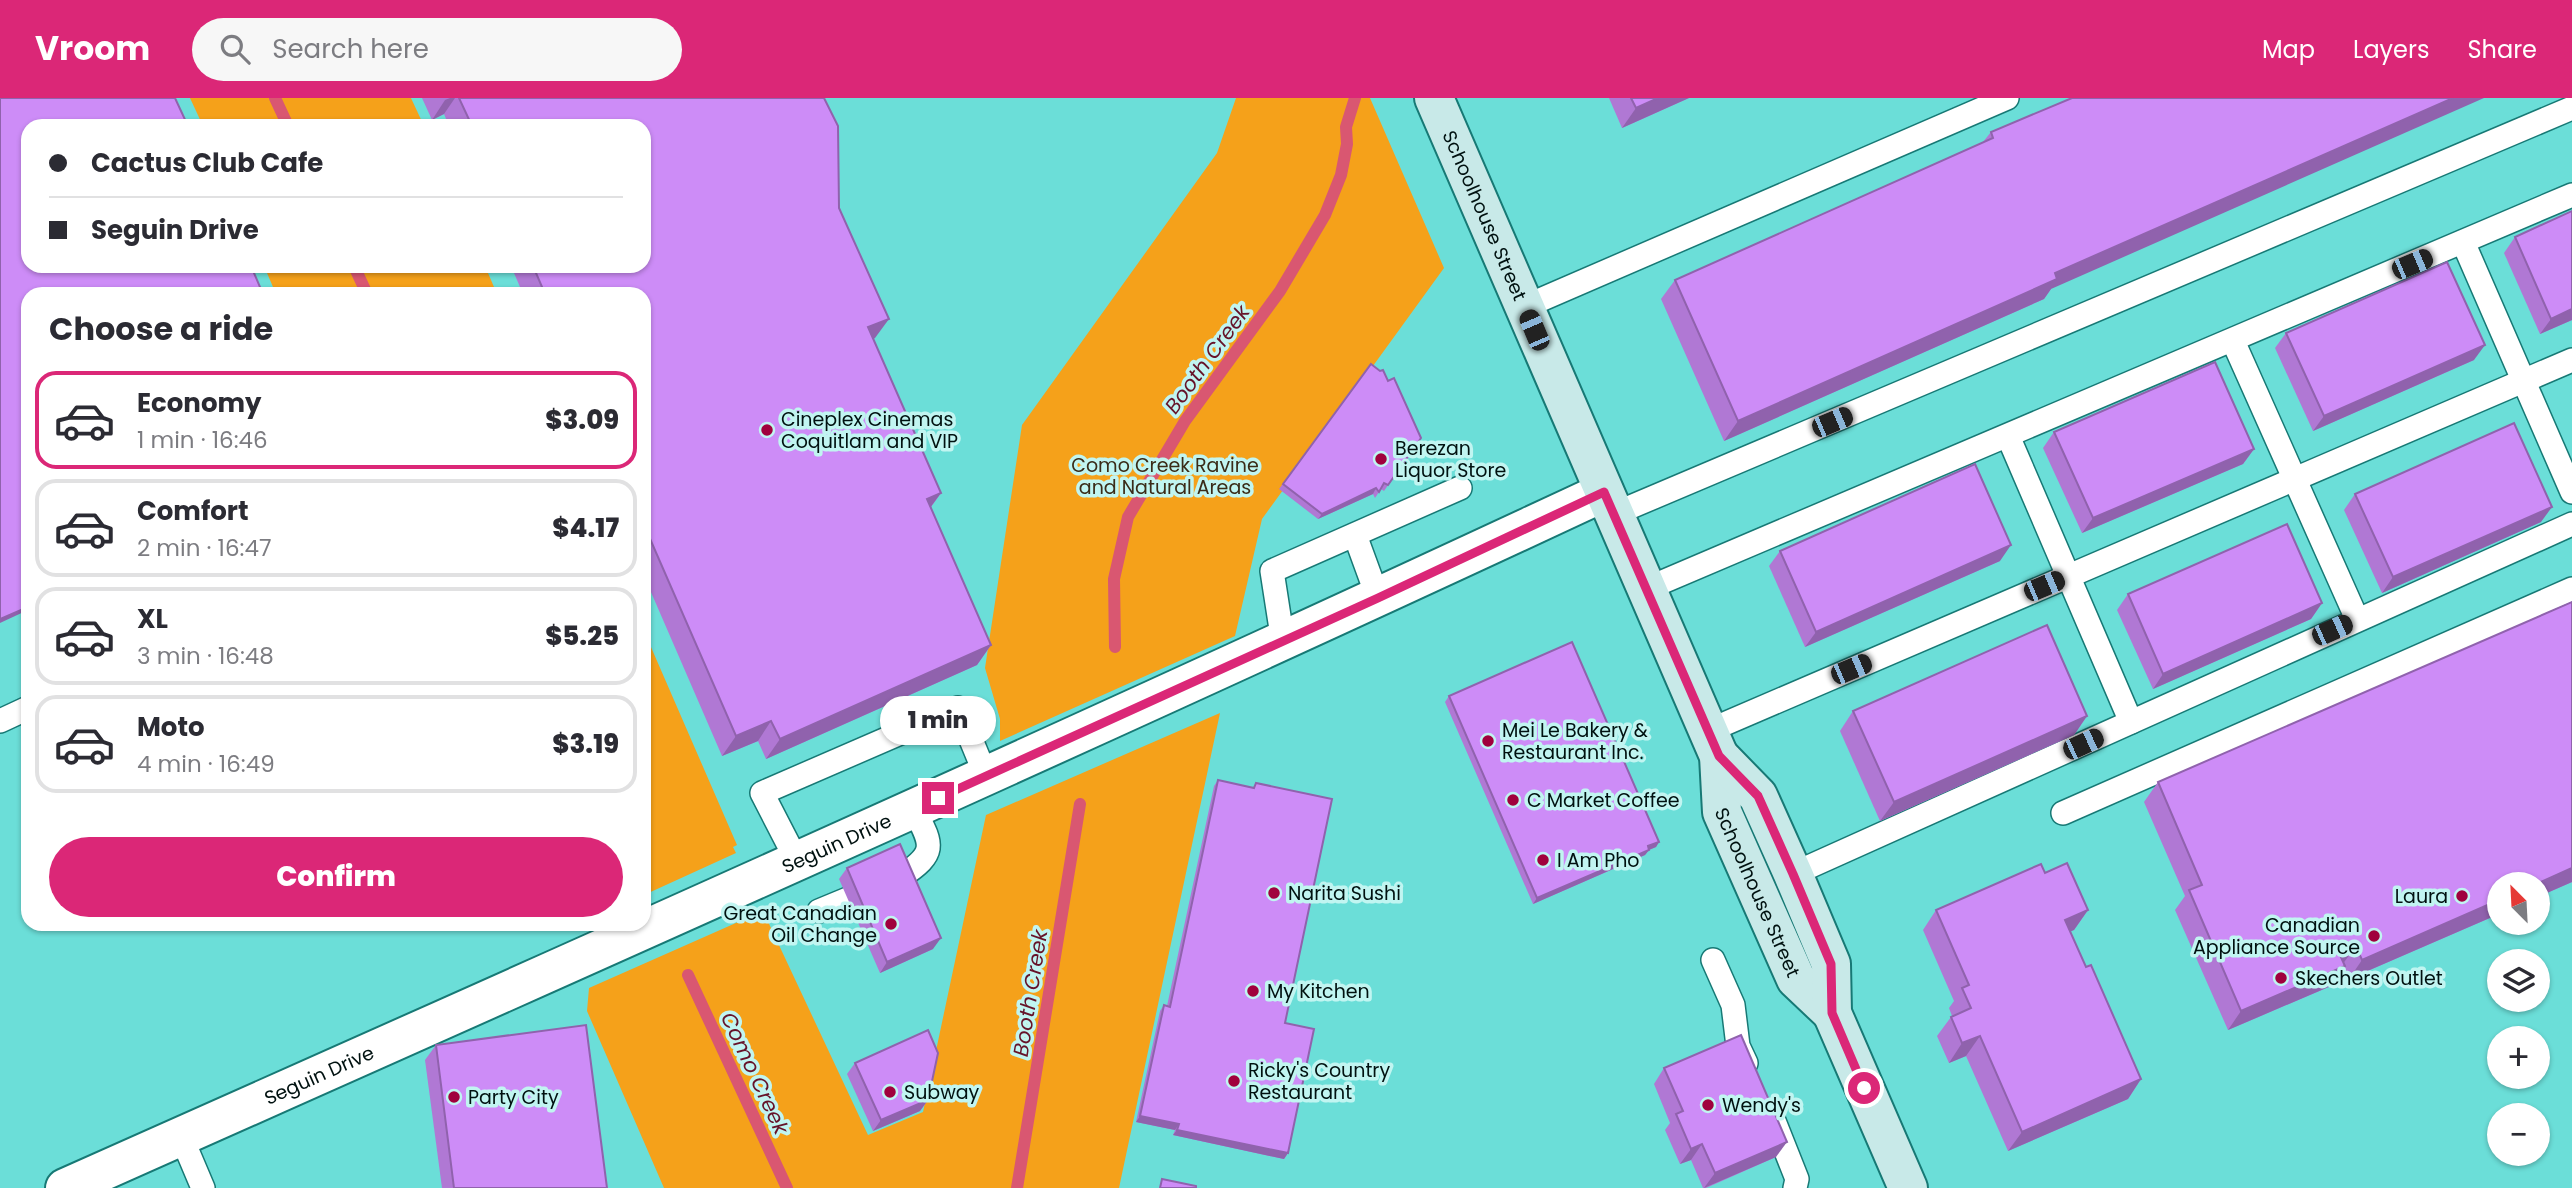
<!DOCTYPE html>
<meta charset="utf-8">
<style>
:root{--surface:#fff;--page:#f7f7f7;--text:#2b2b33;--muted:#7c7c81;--line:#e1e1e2;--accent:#db2777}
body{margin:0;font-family:Poppins,sans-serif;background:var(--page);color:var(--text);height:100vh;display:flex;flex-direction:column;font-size:26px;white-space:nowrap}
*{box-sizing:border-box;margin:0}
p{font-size:23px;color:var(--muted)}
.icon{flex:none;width:38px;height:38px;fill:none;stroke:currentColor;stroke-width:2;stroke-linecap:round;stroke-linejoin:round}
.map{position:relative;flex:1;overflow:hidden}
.panel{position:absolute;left:21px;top:189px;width:630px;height:644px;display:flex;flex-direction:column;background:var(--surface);border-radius:21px;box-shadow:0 2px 5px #0004}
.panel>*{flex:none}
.banner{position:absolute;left:21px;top:21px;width:630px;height:154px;border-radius:21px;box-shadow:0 2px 5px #0004;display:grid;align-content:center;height:154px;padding:0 28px;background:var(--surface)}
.needle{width:46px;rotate:336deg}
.fabs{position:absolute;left:2487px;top:774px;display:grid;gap:14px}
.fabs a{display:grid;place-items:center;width:63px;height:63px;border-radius:50%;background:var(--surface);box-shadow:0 2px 5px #0004;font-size:35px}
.end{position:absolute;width:32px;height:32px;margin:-16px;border:9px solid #db2777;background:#fff;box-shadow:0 0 0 4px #fff}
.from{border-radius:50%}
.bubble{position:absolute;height:49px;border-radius:24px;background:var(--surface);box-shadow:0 2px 5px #0004;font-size:23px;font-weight:800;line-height:49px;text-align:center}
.car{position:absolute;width:21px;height:42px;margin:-21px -10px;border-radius:9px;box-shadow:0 0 5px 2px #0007;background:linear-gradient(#222 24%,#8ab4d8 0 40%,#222 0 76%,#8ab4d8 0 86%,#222 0)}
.banner b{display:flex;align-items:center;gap:24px;height:66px;font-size:26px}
.banner b+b{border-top:2px solid var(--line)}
.banner i{width:18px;height:18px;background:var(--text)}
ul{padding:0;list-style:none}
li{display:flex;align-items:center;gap:21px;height:98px;margin:0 14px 10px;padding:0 14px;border:4px solid var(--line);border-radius:21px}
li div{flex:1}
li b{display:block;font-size:26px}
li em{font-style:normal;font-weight:800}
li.active{border-color:var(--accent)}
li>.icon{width:63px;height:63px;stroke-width:1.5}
h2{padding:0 28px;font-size:32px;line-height:84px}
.cta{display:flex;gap:14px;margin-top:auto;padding:14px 28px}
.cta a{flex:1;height:80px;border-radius:42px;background:var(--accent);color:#fff;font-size:28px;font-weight:800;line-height:80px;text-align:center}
header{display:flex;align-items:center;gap:42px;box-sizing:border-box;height:98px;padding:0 35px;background:var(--accent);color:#fff}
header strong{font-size:33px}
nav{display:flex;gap:38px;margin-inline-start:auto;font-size:24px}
.search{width:490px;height:63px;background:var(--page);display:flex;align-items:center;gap:18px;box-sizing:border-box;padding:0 24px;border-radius:38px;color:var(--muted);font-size:26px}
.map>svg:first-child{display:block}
.green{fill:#f5a11a}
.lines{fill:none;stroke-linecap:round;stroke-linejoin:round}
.stream{stroke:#d95771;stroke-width:12}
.service-casing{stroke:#177975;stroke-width:26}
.minor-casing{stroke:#177975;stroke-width:42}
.secondary-casing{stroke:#177975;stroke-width:42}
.service{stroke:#fff;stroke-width:23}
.minor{stroke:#fff;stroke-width:38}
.secondary{stroke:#c8e9e8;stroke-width:38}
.wall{fill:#b078d4}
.shaded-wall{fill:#9062ad}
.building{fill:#cd8cf7;stroke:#9062ad;stroke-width:2}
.route{stroke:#db2777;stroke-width:9}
.poi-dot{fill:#a0013d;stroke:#c1f5f1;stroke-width:2.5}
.labels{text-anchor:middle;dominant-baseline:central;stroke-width:7;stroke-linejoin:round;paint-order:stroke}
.street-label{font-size:19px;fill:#001110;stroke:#c1f5f1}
.poi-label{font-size:19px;fill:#001110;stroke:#c1f5f1;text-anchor:start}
.park-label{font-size:19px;fill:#3a2b18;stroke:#c1f5f1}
.water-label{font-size:21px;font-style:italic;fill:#661329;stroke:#c1f5f1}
</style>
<header>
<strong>Vroom</strong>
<div class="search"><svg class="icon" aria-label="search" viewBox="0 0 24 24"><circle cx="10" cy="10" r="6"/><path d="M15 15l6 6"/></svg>Search here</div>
<nav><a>Map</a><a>Layers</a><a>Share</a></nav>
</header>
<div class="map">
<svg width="2572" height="1090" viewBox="0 0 2572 1090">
<rect width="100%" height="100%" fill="#6bded8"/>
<!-- green -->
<g class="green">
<polygon points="190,0 411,0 424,28 203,28"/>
<polygon points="1236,0 1370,0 1444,170 1262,421 1235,538 1000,643 1000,621 985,570 1022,327 1217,55"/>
<polygon points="264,168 485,168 497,196 276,196"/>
<polygon points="644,533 737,747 733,749 736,755 644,797"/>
<polygon points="1220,615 1119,1090 664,1090 587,913 589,890 763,813 868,1037 923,1014 986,717"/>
</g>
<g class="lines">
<!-- stream -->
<g class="stream">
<polyline points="275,0 288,28"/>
<polyline points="354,168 367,196"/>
<polyline points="1115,549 1114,481 1128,419 1185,323 1280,193 1325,117 1341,77 1347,46 1346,29 1355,0"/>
<polyline points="688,877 787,1090"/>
<polyline points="1017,1090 1080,706"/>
</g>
<!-- service casing -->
<g class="service-casing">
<g id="service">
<polyline points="2463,144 2572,394"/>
<polyline points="1524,209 2007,0"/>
<polyline points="2233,243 2357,521"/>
<polyline points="2008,338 2131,624"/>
<polyline points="1614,416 2572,10"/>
<polyline points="1355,437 1378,500"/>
<polyline points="1646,491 2572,97"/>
<polyline points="1283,544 1272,473 1460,390"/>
<polyline points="0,623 28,610"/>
<polyline points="1708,633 2572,262"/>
<polyline points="2063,715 2572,491"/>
<polyline points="797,763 762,695 958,610 986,678"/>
<polyline points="1793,776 2572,426"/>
<path d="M 902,778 C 938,754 932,747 914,711"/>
<polyline points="819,813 848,801"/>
<polyline points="1713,862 1733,907 1738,948 1746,965"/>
<polyline points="1772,1018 1797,1081 1795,1090"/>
<polyline points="181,1038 203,1090"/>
</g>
</g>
<!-- minor casing -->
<g class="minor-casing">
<g id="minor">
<path id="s1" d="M 65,1090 C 580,861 1094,632 1604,394"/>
</g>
</g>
<!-- secondary casing -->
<g class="secondary-casing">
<g id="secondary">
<path id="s2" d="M 1434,0 L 1719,658 L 1722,714 L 1796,881 L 1832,915"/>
<polyline points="1719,658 1758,698 1793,776 1831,866 1832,915 1908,1090"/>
</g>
</g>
<!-- service -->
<use href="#service" class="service"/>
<!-- minor -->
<use href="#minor" class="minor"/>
<!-- secondary -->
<use href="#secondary" class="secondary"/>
</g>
<!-- wall -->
<g class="wall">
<polygon points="422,0 824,0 839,110 875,240 873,241 941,395 931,409 991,547 977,567 766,661 758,643 722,658 644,478 644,196 523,196 511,168 644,168 644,28 449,28 444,16 432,22"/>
<polygon points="1609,0 1689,0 1622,30"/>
<polygon points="1991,34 2051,191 2044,201 1724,343 1661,201 1675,182 1983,44"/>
<polygon points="2515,139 2572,222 2540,236 2504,155"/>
<polygon points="2286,235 2474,262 2313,333 2275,250"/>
<polygon points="1371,266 1388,283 1421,340 1384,393 1381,391 1375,400 1373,396 1318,421 1279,391"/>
<polygon points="2054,334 2254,351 2243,366 2082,435 2043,350"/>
<polygon points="2355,396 2541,424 2382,495 2344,412"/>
<polygon points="1780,453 2000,463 1805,549 1769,468"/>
<polygon points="2128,496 2322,505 2311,521 2153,591 2117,512"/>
<polygon points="1449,598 1659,744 1656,749 1649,752 1645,757 1533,806 1445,604"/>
<polygon points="1853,613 2087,618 2074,637 1880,723 1840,633"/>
<polygon points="1218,682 1253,690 1256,685 1285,925 1288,1055 1284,1061 1173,1037 1175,1032 1136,1024 1160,913 1164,907 1167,908 1214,688"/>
<polygon points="2158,684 2572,784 2538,799 2538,786 2499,786 2499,816 2349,881 2343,870 2331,888 2228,932 2175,812 2185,798 2144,704"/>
<polygon points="847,770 933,851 880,875 839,781"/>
<polygon points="1936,812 2088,812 2074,832 2070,833 2086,869 2141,981 2128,1001 2008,1053 1966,958 1949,965 1937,938 1951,919 1952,918 1949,910 1954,903 1923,832"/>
<polygon points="436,947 607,1090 442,1090 425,962"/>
<polygon points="855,965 928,1002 920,1013 873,1033 847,976"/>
<polygon points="1664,970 1776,1059 1706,1090 1703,1090 1691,1062 1680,1066 1665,1032 1670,1025 1654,986"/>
</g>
<!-- shaded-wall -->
<g class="shaded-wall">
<polygon points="450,0 455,0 444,16 432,22 445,2"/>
<polygon points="1658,0 1689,0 1622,30 1636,10"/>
<polygon points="2453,0 2484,0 2051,191 2044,201 1724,343 1738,323 2055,175"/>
<polygon points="2572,211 2572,222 2540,236 2551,221"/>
<polygon points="889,221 875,240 855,249 868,229"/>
<polygon points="2485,247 2474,262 2313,333 2324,318"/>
<polygon points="2254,351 2243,366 2082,435 2093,420"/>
<polygon points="1376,390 1373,396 1318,421 1322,416"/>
<polygon points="941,395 927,414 927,401"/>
<polygon points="2552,409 2541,424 2382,495 2393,479"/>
<polygon points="2011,447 2000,463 1805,549 1816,534"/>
<polygon points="2322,505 2311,521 2153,591 2163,576"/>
<polygon points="28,509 28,512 0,525 0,521"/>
<polygon points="991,547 977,567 766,661 780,641"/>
<polygon points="2087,618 2074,637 1880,723 1894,704"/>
<polygon points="771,623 758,643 722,658 736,638"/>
<polygon points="1659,744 1656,749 1644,754 1648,748"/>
<polygon points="1649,752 1645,757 1533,806 1537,800"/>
<polygon points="2572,770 2572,784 2538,799 2538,786"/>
<polygon points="2499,802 2499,816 2349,881 2362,862"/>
<polygon points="2088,812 2074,832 2051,842 2065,822"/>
<polygon points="941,840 933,851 880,875 887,864"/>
<polygon points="2356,848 2342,867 2339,855"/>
<polygon points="2345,868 2331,888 2228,932 2241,913"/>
<polygon points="1980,938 1966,958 1949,965 1962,945"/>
<polygon points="2141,981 2128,1001 2008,1053 2022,1034"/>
<polygon points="928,1002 920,1013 873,1033 881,1022"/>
<polygon points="1140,1018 1179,1026 1175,1032 1136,1024"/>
<polygon points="1177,1032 1288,1055 1284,1061 1173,1037"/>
<polygon points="1787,1044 1776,1059 1704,1090 1715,1075"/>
<polygon points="1702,1046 1691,1062 1680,1066 1691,1051"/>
</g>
<!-- building -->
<g class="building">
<polygon points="0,0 175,0 188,28 28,28 28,168 251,168 263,196 28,196 28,509 0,521"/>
<polygon points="459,0 824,0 838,28 839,110 889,221 868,229 941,395 927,401 991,547 780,641 771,623 736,638 644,427 644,196 545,196 533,168 644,168 644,28 472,28"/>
<polygon points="1631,0 1658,0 1636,10"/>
<polygon points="2072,0 2453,0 2055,175 2057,181 1738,323 1675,182 1993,40 1991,34"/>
<polygon points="2572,113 2572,211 2551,221 2515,139"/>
<polygon points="2447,164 2485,247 2324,318 2286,235"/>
<polygon points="2215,264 2254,351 2093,420 2054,334"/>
<polygon points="1371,266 1380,273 1383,272 1388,283 1394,280 1421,340 1388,387 1384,385 1379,394 1376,390 1322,416 1283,386"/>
<polygon points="2514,325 2552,409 2393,479 2355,396"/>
<polygon points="1975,366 2011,447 1816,534 1780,453"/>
<polygon points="2287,426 2322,505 2163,576 2128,496"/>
<polygon points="2572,504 2572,770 2536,786 2499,786 2499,802 2362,862 2356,848 2339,855 2345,868 2241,913 2189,792 2202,787 2158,684"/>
<polygon points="2047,527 2087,618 1894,704 1853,613"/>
<polygon points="1572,544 1659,744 1648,748 1649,752 1537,800 1449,598"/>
<polygon points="1218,682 1254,690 1256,685 1332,701 1285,925 1314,931 1288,1055 1177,1032 1179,1026 1140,1018 1164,907 1170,909"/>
<polygon points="900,746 941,840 887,864 847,770"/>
<polygon points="2067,765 2088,812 2065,822 2086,869 2091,867 2141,981 2022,1034 1980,938 1962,945 1951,919 1971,910 1962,890 1969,887 1936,812 2041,766 2045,775"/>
<polygon points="586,927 607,1090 454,1090 436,947"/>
<polygon points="928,932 938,955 928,1002 881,1022 855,965"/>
<polygon points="1741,937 1787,1044 1715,1075 1702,1046 1691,1051 1676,1016 1683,1013 1664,970"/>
<polygon points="1162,1081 1196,1088 1196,1090 1160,1090"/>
</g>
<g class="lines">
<!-- route -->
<polyline class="route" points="938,700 1378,500 1604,394 1719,658 1758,698 1793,776 1831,866 1832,915 1864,990"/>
</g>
<!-- markers -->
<g class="poi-dot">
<circle cx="767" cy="332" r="7"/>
<circle cx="1381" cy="361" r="7"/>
<circle cx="1488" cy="643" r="7"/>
<circle cx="1513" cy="702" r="7"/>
<circle cx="1543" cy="762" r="7"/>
<circle cx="1274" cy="795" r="7"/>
<circle cx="2462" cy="798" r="7"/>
<circle cx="891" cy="826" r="7"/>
<circle cx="2374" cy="838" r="7"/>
<circle cx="2281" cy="880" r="7"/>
<circle cx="1253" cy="893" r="7"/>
<circle cx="1234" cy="983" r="7"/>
<circle cx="890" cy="994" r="7"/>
<circle cx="454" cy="999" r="7"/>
<circle cx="1708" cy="1007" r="7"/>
</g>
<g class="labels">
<!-- street labels -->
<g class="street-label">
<text stroke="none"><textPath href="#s2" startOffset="128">Schoolhouse Street</textPath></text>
<text stroke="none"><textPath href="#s1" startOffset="845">Seguin Drive</textPath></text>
<text stroke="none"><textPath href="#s2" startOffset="861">Schoolhouse Street</textPath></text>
<text stroke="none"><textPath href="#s1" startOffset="278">Seguin Drive</textPath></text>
</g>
<!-- poi labels -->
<g class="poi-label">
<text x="781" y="321">Cineplex Cinemas<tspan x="781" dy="22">Coquitlam and VIP</tspan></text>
<text x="1395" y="350">Berezan<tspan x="1395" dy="22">Liquor Store</tspan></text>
<text x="1502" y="632">Mei Le Bakery &amp;<tspan x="1502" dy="22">Restaurant Inc.</tspan></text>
<text x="1527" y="702">C Market Coffee</text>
<text x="1557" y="762">I Am Pho</text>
<text x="1288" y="795">Narita Sushi</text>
<text x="2448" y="798" text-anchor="end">Laura</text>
<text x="877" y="815" text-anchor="end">Great Canadian<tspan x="877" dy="22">Oil Change</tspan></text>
<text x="2360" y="827" text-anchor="end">Canadian<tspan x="2360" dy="22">Appliance Source</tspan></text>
<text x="2295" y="880">Skechers Outlet</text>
<text x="1267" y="893">My Kitchen</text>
<text x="1248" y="972">Ricky's Country<tspan x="1248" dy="22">Restaurant</tspan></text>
<text x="904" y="994">Subway</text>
<text x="468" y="999">Party City</text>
<text x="1722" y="1007">Wendy's</text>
</g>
<!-- park labels -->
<g class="park-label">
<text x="1165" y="367">Como Creek Ravine<tspan x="1165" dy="22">and Natural Areas</tspan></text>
</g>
<!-- water labels -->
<g class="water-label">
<text transform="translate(1207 261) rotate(-54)">Booth Creek</text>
<text transform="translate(1030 895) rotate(-81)">Booth Creek</text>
<text transform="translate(755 975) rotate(65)">Como Creek</text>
</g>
</g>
</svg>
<div class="fabs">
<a><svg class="needle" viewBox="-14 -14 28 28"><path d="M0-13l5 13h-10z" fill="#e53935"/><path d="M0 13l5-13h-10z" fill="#7c7c81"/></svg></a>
<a><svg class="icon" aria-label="layers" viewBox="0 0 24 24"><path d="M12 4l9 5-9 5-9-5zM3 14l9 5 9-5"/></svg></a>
<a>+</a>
<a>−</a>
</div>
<i class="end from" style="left:1864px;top:990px"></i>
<i class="end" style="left:938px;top:700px"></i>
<div class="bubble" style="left:880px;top:598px;width:116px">1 min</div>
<i class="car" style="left:2412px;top:166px;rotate:67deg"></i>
<i class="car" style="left:1534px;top:232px;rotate:337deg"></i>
<i class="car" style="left:1832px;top:324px;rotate:67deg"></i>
<i class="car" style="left:2044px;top:488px;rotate:67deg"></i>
<i class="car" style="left:2332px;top:532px;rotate:66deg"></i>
<i class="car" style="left:1851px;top:571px;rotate:67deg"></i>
<i class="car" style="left:2083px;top:646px;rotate:65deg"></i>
<div class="banner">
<b><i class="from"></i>Cactus Club Cafe</b>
<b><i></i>Seguin Drive</b>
</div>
<section class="panel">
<h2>Choose a ride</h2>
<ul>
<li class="active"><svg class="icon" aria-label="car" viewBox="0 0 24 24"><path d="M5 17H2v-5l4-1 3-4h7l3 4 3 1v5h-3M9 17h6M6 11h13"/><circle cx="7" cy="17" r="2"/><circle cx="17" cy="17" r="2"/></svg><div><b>Economy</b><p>1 min · 16:46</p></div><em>$3.09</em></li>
<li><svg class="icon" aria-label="car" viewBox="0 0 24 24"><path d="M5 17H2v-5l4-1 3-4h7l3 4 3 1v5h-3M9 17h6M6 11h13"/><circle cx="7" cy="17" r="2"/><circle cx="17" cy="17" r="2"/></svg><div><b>Comfort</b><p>2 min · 16:47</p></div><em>$4.17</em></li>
<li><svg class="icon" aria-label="car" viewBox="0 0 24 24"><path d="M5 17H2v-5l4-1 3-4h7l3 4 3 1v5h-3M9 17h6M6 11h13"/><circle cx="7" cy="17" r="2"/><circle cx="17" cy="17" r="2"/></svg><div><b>XL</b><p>3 min · 16:48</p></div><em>$5.25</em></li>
<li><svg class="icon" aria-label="car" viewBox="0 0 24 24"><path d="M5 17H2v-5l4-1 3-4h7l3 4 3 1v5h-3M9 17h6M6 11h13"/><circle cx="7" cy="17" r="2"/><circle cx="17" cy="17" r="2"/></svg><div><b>Moto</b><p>4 min · 16:49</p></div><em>$3.19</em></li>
</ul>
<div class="cta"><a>Confirm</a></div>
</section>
</div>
